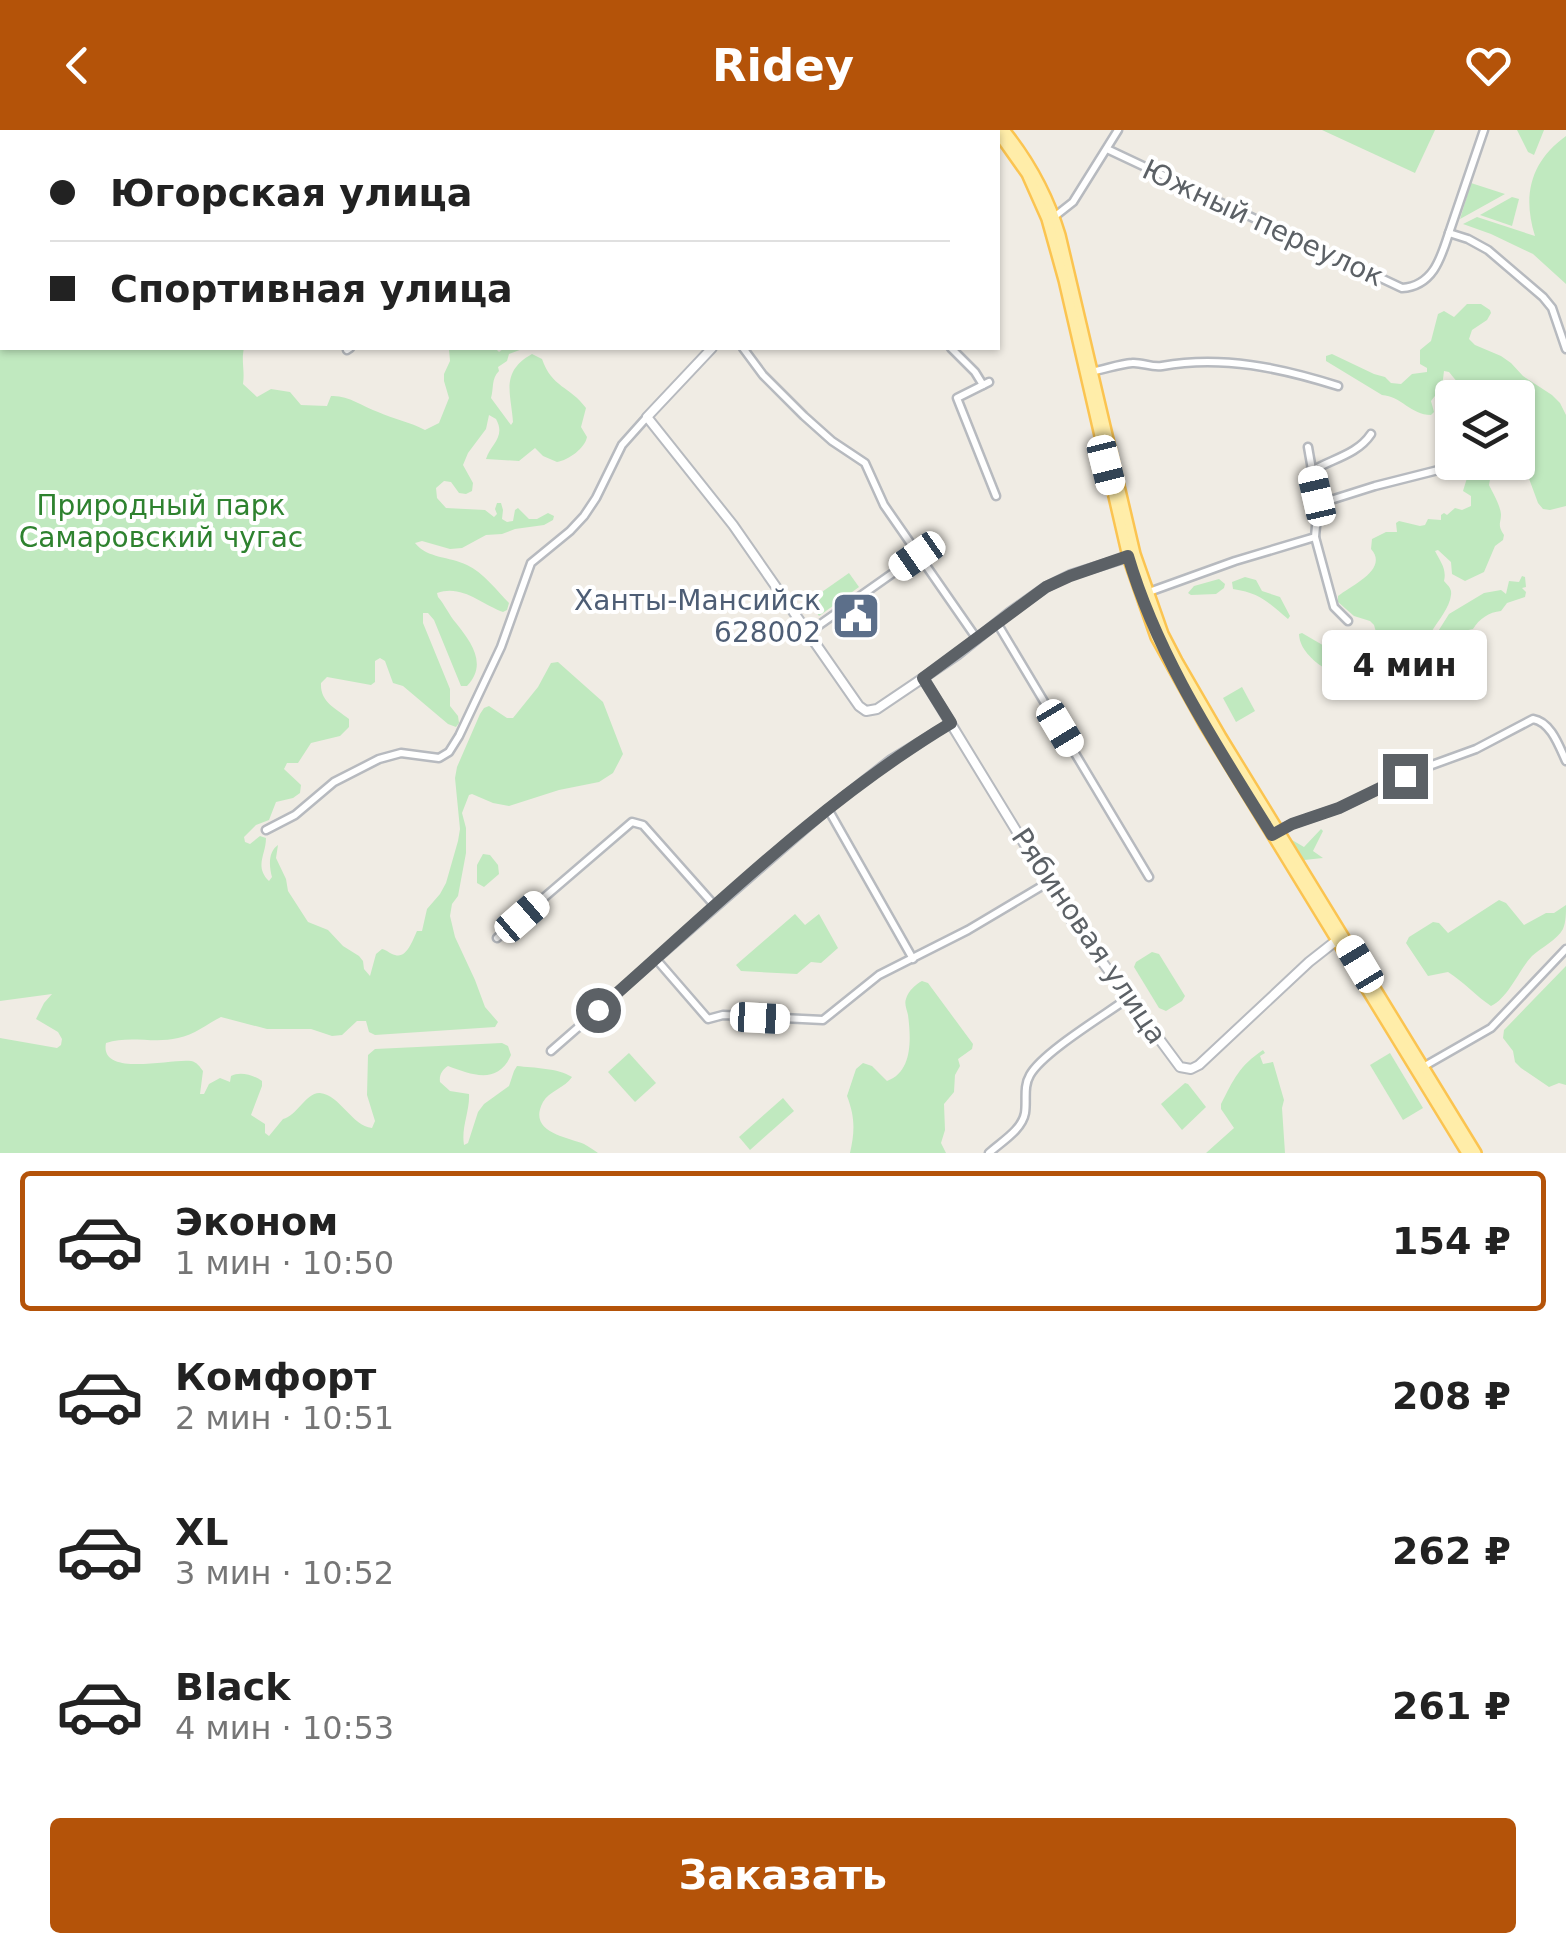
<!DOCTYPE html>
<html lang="ru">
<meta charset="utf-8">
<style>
:root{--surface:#fff;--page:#f2f2f2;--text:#222;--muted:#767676;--line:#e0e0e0;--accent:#b45309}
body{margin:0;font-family:"DejaVu Sans",sans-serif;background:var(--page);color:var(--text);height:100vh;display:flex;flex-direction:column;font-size:38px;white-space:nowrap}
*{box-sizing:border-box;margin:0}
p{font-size:32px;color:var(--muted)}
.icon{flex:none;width:55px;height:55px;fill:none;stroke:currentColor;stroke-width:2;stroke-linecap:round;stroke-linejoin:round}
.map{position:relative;height:1023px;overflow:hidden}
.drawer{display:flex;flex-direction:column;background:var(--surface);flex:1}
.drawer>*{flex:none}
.banner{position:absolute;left:0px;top:0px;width:1000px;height:220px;box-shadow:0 2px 8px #0004;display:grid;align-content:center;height:220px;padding:0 50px;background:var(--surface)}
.buttons{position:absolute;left:1435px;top:250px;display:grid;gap:20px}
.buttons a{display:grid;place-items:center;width:100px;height:100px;border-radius:10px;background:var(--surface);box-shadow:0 2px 8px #0004;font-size:50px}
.end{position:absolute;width:45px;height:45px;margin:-22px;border:12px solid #5c6166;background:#fff;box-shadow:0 0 0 5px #fff}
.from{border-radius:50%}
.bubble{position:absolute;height:70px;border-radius:10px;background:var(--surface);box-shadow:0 2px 8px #0004;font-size:32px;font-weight:800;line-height:70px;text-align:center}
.car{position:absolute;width:30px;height:60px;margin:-30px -15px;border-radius:12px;box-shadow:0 0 8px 2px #0007;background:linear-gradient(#fff 24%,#345 0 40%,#fff 0 76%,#345 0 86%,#fff 0)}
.banner b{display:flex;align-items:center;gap:35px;height:95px;font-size:38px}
.banner b+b{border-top:2px solid var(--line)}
.banner i{width:25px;height:25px;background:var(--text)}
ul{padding:18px 0 0;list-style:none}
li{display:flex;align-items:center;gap:30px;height:140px;margin:0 20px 15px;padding:0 30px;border:5px solid transparent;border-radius:10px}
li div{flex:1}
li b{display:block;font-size:38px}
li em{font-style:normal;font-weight:800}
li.active{border-color:var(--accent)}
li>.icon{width:90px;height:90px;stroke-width:1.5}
.action{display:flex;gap:20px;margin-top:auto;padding:20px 50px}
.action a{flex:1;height:115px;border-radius:10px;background:var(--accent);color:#fff;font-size:40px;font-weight:800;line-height:115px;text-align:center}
header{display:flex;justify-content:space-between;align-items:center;height:130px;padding:0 50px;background:var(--accent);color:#fff;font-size:45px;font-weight:800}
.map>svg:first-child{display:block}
.green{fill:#c0e9bf}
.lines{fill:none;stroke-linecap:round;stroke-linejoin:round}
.minor-casing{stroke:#b7babf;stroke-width:11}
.tertiary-casing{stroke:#b7babf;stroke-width:12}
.primary-casing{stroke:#fbc451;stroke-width:14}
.minor{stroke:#fff;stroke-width:6}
.tertiary{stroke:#fff;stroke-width:8}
.primary{stroke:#ffeda9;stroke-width:9}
.route{stroke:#5c6166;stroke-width:12}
.labels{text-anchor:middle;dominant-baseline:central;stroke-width:8;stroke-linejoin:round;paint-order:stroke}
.street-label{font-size:28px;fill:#5c6166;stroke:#fff}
.park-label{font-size:28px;fill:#2e822f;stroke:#fff}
.service-label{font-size:28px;fill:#4e5e75;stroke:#fff;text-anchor:end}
</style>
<header><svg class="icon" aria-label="back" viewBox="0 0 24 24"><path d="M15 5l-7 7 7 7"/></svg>Ridey<svg class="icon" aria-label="heart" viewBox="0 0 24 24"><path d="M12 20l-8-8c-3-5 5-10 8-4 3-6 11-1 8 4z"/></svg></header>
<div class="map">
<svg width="1566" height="1023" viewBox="0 0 1566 1023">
<rect width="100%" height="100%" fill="#f0ece4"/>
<!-- green -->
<g class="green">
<polygon points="1322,0 1435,0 1415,43"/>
<polygon points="1517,0 1544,0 1534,25 1528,22"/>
<path d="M 1566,6 L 1566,154 L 1533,124 L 1491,104 L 1463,94 L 1477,87 L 1535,106 C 1522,65 1531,31 1566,6 Z"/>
<polygon points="1471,53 1505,64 1460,89"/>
<polygon points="1512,67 1519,69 1512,96 1480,85"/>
<path d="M 0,75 L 2,77 L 2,218 L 244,218 C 241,231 245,240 243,254 L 257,267 L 271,259 L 290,262 L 301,275 L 327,276 L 331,266 C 348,265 362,276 378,282 C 394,289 410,292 425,300 L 439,293 L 449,268 L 444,251 L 444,244 L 450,231 L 449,219 L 495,218 L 499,222 L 504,218 L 525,218 L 509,224 L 507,231 L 498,237 L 499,241 C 491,249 494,258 491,268 L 511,295 L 513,292 C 511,263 500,242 532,224 L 542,229 C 552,258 570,256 586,278 L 581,297 L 587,307 C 585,318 569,330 557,332 L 543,326 L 535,318 L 519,331 L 486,329 C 491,314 506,307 496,289 L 489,285 L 486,299 L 468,323 L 463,335 L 473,353 L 472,361 L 466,364 L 459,363 L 451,352 L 444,351 L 436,358 L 437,368 L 446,378 L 485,380 L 494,387 L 497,384 L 495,379 L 497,373 L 501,373 L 503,380 L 502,389 L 507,392 L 513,391 L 515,380 L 518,378 L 529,389 L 537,389 L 548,383 L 554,386 L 553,390 L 544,395 L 515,399 L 502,404 L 486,405 L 462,418 L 450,419 L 422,411 L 415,413 C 428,429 449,426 467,435 C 483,442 497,461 509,473 L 507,480 L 503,482 C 481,474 462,454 437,463 L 438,467 C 445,475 449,485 456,493 C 471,512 488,534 467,556 L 461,556 L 434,490 L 428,483 L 423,483 L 423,493 L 450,559 L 450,576 L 458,586 L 459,593 L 456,597 L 448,594 L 403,556 L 393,553 L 385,531 L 380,528 L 375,531 L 375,552 L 371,555 L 327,547 L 321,553 C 320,572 335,578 349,589 L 349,597 L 340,606 L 311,613 L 298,633 L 287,633 L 284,639 L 301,655 L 300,663 L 293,668 L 276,672 L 269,690 L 256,695 L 244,707 L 245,712 L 250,714 L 260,706 L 266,708 C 266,725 254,736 269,751 L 272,747 C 269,736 268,722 278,715 L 276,728 L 286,749 L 288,761 L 308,792 L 328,800 L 343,816 L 359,826 L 363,831 L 364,839 L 370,846 L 376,824 L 382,819 C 387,820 390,824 395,825 C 407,829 413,809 417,801 L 422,801 L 427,779 L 440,764 L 446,753 L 458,711 L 460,699 L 455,648 L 457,637 L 480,584 L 484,578 L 489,576 L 507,588 L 513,588 L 538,557 L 551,533 L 558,532 L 603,572 L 623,624 L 613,643 L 599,652 L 559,660 L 509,676 L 493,673 L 472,664 L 469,665 L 462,683 L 466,698 L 466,723 L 458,766 L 452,774 L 450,786 L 455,807 L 475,850 L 485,877 L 498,892 L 495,897 L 375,905 L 369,902 L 366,891 L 357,891 L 342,905 L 332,906 L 311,899 L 267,899 L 221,887 C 207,894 194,905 178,908 C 154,914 130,905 106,913 C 99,948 173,928 191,931 C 197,932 200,937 203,941 L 200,964 L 204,964 L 209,954 L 220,948 L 230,952 L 231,946 C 240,941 254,945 262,951 L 262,956 L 251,985 L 265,994 L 265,1003 L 269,1006 L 283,989 C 297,986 306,962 320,963 C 340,965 352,996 372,998 L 375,991 L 367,965 L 368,925 L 375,919 L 502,913 L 508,916 L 511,925 C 498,955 472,945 448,936 C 442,940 439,945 440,952 L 450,961 L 469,964 C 470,981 461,997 464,1015 L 468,1013 L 478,982 L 484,974 L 509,956 L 514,941 L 517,936 C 534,938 558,938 572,947 C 565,958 549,961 543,972 C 527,1002 566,1007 584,1014 C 588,1016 595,1021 598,1023 L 0,1023 L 0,908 L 57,918 L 61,915 L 62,909 L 58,902 L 36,889 L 44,873 L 52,864 L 0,871 Z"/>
<path d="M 1467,174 L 1481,174 L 1490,180 L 1491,183 L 1487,190 L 1472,200 L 1469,209 L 1475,215 L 1501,226 L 1511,233 L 1523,246 L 1552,265 L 1560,273 L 1566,285 L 1566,376 L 1550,380 L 1543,379 L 1538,373 L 1524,335 L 1518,326 L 1518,268 L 1465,267 L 1458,253 L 1449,242 L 1444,241 L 1442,257 L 1431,271 L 1434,282 L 1431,285 C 1411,285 1401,266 1382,265 L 1326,231 L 1326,226 L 1332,224 L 1374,244 L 1385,247 L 1391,253 L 1401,254 L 1412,244 L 1427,242 L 1427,238 L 1420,234 L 1420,220 L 1431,211 L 1438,184 L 1444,181 L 1454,187 Z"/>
<path d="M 1463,333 L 1487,333 L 1491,344 L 1489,355 C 1493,363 1500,375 1501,384 C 1501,394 1497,394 1504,405 L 1503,410 L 1495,416 L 1484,442 L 1465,451 L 1452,444 L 1451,432 L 1438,420 L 1435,421 C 1440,431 1447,439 1444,451 C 1448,456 1452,458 1451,465 C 1450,477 1438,491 1432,501 C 1421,517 1416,536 1403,551 C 1393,554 1382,555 1372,555 C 1348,554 1300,532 1299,504 L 1302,503 L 1326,517 L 1331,531 L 1352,539 C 1364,538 1368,523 1382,521 L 1384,513 L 1378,509 L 1374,495 L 1370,491 L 1354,486 L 1338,472 L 1338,466 C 1352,455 1389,439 1371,419 L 1372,409 L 1386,402 L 1397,402 L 1396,393 L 1399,391 L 1420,396 L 1425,395 L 1428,389 L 1441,390 L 1441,385 L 1444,383 L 1447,385 L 1455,378 L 1462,380 L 1471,376 L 1471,366 L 1463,361 L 1467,348 L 1461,337 Z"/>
<polygon points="849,443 859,457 819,486 809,471"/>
<path d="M 1522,446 L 1525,447 L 1526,457 L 1522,458 L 1526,462 L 1525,467 L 1507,473 L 1501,481 C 1489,482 1479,489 1473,499 L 1464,501 L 1458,510 L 1458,519 L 1454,523 L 1440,526 L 1437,532 L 1446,539 L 1446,544 L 1429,548 L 1423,558 L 1415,557 L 1414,551 L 1427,527 L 1432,511 L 1449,484 L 1484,463 L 1501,460 L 1506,464 L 1509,451 L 1519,452 Z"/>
<path d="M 1245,447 L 1256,450 L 1262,461 L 1280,467 L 1290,486 L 1288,489 C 1268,472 1260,463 1233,459 L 1232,452 Z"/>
<polygon points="1219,449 1225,454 1224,458 1216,464 1191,465 1188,463 1194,456"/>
<polygon points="1242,557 1255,581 1236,592 1223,568"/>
<polygon points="1321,699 1323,701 1313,721 1323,728 1304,730 1292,710 1304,717"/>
<polygon points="483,724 490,725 498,735 499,744 484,757 477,753 477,735"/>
<path d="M 1499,770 L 1506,773 L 1524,795 L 1546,783 L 1554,783 L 1566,775 C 1566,783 1566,792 1563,799 C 1557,810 1542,817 1532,826 C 1518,841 1509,867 1491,876 C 1476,866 1464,852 1448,842 L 1428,846 L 1406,813 L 1409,807 L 1433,792 L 1439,793 L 1448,803 Z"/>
<polygon points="795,784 805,795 819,784 838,818 821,833 811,832 797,844 741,841 736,835"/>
<polygon points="1152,822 1159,824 1185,866 1182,871 1166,881 1159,878 1134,837 1136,832"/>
<polygon points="1566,836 1566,955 1559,953 1549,957 1521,938 1515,932 1513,921 1503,908 1504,900"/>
<path d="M 922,851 L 928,853 L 973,914 L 972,919 L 958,929 L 960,936 L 955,945 L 954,962 L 944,974 L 945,1000 L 941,1013 L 946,1023 L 850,1023 C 855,1001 855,987 847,966 L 856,939 L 863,933 L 872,936 L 887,951 C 913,942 911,908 908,885 C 907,880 904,874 906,869 C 908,861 916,854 922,851 Z"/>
<path d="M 1263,920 L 1265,923 L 1260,926 L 1263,934 L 1273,932 L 1284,970 L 1282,978 L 1285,1023 L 1206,1023 L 1234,998 L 1221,979 L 1221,974 C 1234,949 1239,936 1263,920 Z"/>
<polygon points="629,923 656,953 635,972 608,942"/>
<polygon points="1390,923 1423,978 1403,990 1370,935"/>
<polygon points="1185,953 1188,954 1206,977 1182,1000 1161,974"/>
<polygon points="783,968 794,981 750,1020 739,1007"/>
</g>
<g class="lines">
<!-- minor casing -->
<g class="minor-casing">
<g id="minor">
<polyline points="535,0 538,2"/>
<polyline points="1484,0 1449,103 1468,109 1488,120 1543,167 1552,178 1566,219"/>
<polyline points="441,2 444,0"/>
<polyline points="604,2 607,0"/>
<path d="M 1107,19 L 1402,158 C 1433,156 1441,128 1449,103"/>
<polyline points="1054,87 1073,72 1118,0"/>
<polyline points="743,218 763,245 804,286 832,311 865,333 884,375 977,509"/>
<polyline points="951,218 975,242 983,255"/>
<polyline points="347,220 350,218"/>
<path d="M 1094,241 C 1106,239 1119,234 1132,233 C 1142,232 1152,238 1162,236 C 1222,225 1281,238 1338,256"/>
<polyline points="989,252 957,268 996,366"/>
<polyline points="1308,317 1318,374"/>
<path d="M 1312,341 C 1331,329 1357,325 1371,304"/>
<polyline points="1315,407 1334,477 1348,491"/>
<polyline points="1149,462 1235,431 1315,407 1318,374 1375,356 1458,335"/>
<polyline points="997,493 1149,747"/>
<polyline points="808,503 917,426"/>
<polyline points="828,679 913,829"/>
<polyline points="266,700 295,685 334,652 379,629 401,623 439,628 449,622 459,606 501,517 531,433 570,401 584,386 596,368 622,315 647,287"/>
<path d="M 1278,701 L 1292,694 L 1339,678 L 1421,639 L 1476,619 L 1533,589 C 1551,592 1559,616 1566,631"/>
<polyline points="497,808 632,692 643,695 715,776"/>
<polyline points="656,829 708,889 723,885 823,890 879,845 968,800 1047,753"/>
<polyline points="551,921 828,679 890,630 951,593"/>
<polyline points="1423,937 1491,898 1566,819"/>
<path d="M 989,1023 C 1001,1012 1022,1000 1025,983 C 1027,970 1023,957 1030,945 C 1043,922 1105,885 1128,868"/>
</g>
</g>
<!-- tertiary casing -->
<g class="tertiary-casing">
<g id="tertiary">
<polyline points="716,0 718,2"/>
<polyline points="850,0 852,2"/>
<polyline points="916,2 918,0"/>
<polyline points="712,218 647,287 733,395 859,576 866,581 877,579 957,525 1009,483 1046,457 1070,445 1128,427"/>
<polyline points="923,548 1069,787 1180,937 1191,939 1199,935 1309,832 1337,810"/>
</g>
</g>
<!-- primary casing -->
<g class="primary-casing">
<g id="primary">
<path d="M 1004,0 C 1030,32 1048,66 1060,105 L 1135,424 L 1163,504 L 1177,531 L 1221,607 L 1476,1023"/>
<polyline points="998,3 1027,44 1047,89 1064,150 1128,427 1156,507 1205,595 1467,1023"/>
</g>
</g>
<!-- minor -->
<use href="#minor" class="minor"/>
<!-- tertiary -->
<use href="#tertiary" class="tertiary"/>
<!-- primary -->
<use href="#primary" class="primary"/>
</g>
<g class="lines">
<!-- route -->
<path class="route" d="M 598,880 C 712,780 821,671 951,593 L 923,548 L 1046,457 L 1070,446 L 1128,426 C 1158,528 1217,616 1272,705 L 1292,694 L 1339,678 L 1405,646"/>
</g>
<!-- icons -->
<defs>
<g id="civic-square" transform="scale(2.5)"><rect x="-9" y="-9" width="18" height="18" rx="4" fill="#5c6f8a" stroke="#fff"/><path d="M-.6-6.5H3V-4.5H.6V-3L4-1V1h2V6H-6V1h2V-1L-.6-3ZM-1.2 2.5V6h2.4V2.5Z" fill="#fff"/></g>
</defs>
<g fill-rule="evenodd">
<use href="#civic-square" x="856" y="486"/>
</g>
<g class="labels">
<!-- street labels -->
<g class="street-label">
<text transform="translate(1263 93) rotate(25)">Южный переулок</text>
<text transform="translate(1089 806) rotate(56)">Рябиновая улица</text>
</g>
<!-- park labels -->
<g class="park-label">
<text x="161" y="375">Природный парк<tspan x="161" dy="32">Самаровский чугас</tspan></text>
</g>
<!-- service labels -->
<g class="service-label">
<text x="821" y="470">Ханты-Мансийск<tspan x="821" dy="32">628002</tspan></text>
</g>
</g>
</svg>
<div class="buttons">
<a><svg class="icon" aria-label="layers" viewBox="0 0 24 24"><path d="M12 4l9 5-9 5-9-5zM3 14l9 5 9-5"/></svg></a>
</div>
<i class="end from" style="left:598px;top:880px"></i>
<i class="end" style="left:1405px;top:646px"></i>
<div class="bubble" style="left:1322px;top:500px;width:165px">4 мин</div>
<i class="car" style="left:1106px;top:335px;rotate:166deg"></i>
<i class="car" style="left:1317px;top:366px;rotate:347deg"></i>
<i class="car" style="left:917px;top:426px;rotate:235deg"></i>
<i class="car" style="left:1060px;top:598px;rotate:149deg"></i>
<i class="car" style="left:522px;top:787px;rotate:49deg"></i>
<i class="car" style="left:1360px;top:834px;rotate:329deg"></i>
<i class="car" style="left:760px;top:888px;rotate:93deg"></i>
<div class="banner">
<b><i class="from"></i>Югорская улица</b>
<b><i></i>Спортивная улица</b>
</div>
</div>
<section class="drawer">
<ul>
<li class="active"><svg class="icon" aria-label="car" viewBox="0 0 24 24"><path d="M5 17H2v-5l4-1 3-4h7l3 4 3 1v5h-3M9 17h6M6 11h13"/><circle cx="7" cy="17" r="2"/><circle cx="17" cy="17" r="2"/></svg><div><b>Эконом</b><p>1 мин · 10:50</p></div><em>154 ₽</em></li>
<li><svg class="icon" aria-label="car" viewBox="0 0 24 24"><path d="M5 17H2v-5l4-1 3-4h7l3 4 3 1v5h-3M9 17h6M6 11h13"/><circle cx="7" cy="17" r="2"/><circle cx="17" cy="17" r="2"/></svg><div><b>Комфорт</b><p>2 мин · 10:51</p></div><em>208 ₽</em></li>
<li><svg class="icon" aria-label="car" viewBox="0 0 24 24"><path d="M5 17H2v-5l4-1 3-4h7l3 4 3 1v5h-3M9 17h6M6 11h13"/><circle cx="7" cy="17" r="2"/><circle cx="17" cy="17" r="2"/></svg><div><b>XL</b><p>3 мин · 10:52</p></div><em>262 ₽</em></li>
<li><svg class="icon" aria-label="car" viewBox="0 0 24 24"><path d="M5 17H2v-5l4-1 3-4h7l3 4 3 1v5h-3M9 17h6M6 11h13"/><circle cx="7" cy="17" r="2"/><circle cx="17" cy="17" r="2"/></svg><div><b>Black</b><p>4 мин · 10:53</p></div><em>261 ₽</em></li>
</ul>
<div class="action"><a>Заказать</a></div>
</section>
